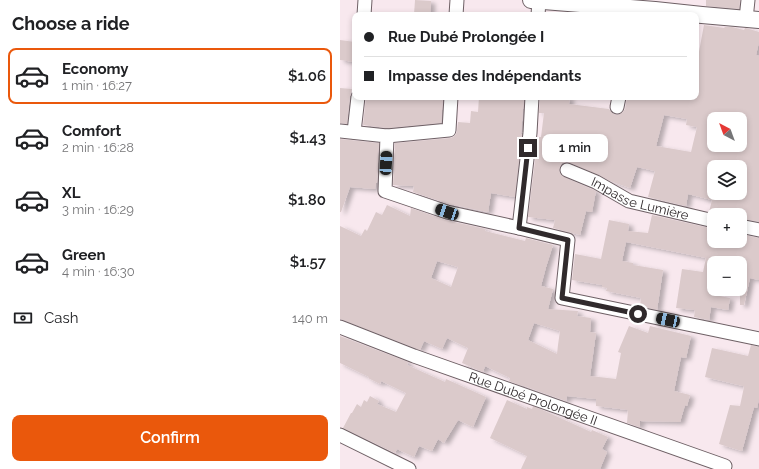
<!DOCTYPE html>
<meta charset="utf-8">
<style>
:root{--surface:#fff;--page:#f6f6f6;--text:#202124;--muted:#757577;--line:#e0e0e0;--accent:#ea580c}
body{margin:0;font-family:Raleway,sans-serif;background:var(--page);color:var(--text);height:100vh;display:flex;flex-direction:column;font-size:15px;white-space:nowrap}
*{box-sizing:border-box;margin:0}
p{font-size:13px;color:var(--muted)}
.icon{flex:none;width:22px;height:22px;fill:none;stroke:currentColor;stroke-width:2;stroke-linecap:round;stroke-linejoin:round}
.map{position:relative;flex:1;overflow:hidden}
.drawer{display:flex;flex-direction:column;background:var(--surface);width:340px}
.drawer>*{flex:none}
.banner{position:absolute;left:12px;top:12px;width:347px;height:88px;border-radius:8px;box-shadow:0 2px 6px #0003;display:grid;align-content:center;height:88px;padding:0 12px;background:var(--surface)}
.needle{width:26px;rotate:319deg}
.fabs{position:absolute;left:367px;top:112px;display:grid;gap:8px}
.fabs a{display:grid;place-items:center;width:40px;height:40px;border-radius:8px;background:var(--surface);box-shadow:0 2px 6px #0003;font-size:20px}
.end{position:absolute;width:18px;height:18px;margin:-9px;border:5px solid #302a2c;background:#fff;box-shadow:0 0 0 2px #fff}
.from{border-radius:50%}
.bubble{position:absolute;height:28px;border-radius:8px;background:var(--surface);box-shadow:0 2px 6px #0003;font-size:13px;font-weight:600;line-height:28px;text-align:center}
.car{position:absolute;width:12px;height:24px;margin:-12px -6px;border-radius:5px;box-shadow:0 0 3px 1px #0007;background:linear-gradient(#222 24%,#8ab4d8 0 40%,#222 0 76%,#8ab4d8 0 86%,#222 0)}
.banner b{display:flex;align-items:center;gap:14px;height:38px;font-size:15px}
.banner b+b{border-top:1px solid var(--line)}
.banner i{width:10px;height:10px;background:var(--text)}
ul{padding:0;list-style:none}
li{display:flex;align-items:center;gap:12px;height:56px;margin:0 8px 6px;padding:0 4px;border:2px solid transparent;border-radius:8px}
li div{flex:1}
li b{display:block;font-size:15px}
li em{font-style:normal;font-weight:600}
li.active{border-color:var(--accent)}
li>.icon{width:36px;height:36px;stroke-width:1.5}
h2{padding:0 12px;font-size:18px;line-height:48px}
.pay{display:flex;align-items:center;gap:10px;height:44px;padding:0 12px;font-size:15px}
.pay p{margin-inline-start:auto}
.cta{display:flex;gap:8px;margin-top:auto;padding:8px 12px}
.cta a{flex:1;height:46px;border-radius:8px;background:var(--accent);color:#fff;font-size:16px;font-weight:600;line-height:46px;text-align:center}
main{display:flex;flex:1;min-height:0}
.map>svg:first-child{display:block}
.building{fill:#dbcacb;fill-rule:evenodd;filter:url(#shadow)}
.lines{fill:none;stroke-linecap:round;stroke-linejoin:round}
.minor-casing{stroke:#6e6065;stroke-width:15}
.tertiary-casing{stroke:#6e6065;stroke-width:18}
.minor{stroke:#fff;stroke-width:13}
.tertiary{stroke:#fff;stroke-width:16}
.route{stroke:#302a2c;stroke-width:5}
.labels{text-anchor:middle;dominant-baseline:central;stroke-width:3;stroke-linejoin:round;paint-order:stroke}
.street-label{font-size:13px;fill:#302a2c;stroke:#f8e8ee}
</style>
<main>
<section class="drawer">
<h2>Choose a ride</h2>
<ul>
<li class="active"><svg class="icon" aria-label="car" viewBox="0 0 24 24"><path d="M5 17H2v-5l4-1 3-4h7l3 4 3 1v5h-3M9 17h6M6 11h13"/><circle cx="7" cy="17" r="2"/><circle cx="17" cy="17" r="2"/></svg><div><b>Economy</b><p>1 min · 16:27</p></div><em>$1.06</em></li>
<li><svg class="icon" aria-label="car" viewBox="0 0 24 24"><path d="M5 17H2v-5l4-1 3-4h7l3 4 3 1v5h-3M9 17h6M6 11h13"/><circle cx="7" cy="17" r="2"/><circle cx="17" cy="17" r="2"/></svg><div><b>Comfort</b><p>2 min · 16:28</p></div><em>$1.43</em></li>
<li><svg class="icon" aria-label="car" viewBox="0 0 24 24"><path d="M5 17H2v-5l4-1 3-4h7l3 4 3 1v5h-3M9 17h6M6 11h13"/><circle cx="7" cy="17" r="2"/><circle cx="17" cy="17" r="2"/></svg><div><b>XL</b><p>3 min · 16:29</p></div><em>$1.80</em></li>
<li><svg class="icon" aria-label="car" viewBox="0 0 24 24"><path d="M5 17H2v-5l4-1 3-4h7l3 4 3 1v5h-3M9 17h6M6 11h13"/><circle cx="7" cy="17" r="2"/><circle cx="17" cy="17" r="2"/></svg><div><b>Green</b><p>4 min · 16:30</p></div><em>$1.57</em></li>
</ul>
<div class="pay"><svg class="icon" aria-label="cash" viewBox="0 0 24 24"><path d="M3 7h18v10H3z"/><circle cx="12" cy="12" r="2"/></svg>Cash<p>140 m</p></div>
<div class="cta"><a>Confirm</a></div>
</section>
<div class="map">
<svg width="419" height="469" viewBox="0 0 419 469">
<defs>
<filter id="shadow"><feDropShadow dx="4.5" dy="2.5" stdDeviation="2" flood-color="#0004"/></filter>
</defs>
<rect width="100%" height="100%" fill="#f8e8ee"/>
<!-- building -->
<g class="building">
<polygon points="75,0 91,1 90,15 74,15"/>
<polygon points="366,0 400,0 399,9 366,6"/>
<path d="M 364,25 L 384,28 L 385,27 L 392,27 L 404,30 L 405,28 L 406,28 L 419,32 L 419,42 L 416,55 L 419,56 L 419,222 L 400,218 L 400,215 L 379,215 L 369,212 L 372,200 L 348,194 L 346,206 L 308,197 L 315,171 L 297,167 L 290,188 L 270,181 L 259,175 L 230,163 L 226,162 L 222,163 L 220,167 L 219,171 L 221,175 L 224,177 L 256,191 L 252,212 L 246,211 L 240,235 L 213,228 L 215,220 L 188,217 L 198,137 L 201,137 L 204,113 L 199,113 L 200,97 L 230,97 L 229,104 L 269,109 L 272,113 L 276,115 L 280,114 L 283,112 L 285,109 L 287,97 L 356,97 L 356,70 L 359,57 L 358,57 ZM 324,115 L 347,119 L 346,125 L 357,127 L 351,152 L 316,146 ZM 374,119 L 400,119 L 400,145 L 374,145 ZM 374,167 L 400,167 L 400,198 L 381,193 L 374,193 Z"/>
<polygon points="0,40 15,42 15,62 0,60"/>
<polygon points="0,88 12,89 10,96 7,124 0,123"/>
<polygon points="26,97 103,97 101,123 47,128 23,125"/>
<polygon points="139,97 184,97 181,134 182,134 175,197 151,193 148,212 109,204 73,192 74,186 53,185 55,143 110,138 113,137 116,134 117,131 118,122 130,123 131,111 138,112"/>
<polygon points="0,139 39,143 37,183 36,183 35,189 10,187 1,212 0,212"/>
<path d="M 47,205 L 70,216 L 71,208 L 105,220 L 146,229 L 145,231 L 185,241 L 186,238 L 213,245 L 206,267 L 201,286 L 213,289 L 208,309 L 238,311 L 237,316 L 251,318 L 250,332 L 256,333 L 250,376 L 276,379 L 281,353 L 278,352 L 289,326 L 308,333 L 310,326 L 351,336 L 346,358 L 341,357 L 334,391 L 350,395 L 347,406 L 345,405 L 340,422 L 300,421 L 300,427 L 287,423 L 288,410 L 256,406 L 256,399 L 227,396 L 226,401 L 198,391 L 182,385 L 182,386 L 174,383 L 169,381 L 170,378 L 145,366 L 143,372 L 133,368 L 134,368 L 122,363 L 128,348 L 107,338 L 102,349 L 84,341 L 80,350 L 0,319 L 0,226 L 21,236 L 25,229 L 27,231 L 36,212 L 42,215 ZM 97,261 L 118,267 L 111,287 L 91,278 ZM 194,323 L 220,331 L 218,345 L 217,354 L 188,340 Z"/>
<polygon points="312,215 374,229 374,241 400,241 400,234 419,238 419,280 410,278 404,305 400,305 400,263 374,263 374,295 390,298 388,310 371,307 369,320 354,317 355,310 336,308 342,269 363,272 366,258 286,242 282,261 293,263 293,265 323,270 317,310 300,306 301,298 266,291 267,288 262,287 262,285 232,280 235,254 261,259 269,220 289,224 288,231 308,233"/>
<polygon points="0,336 68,362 67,365 105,382 106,379 146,397 133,427 118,420 104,443 98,439 92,451 79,446 74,457 57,449 55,453 3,428 11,413 12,413 17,404 21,407 24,400 27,402 30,396 39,401 37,404 56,412 66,393 41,381 40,384 28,378 29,377 0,363"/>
<polygon points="411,345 419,347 419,399 417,408 414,407 402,451 379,444 390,405 400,406 404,387 403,386 365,377 372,348 408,356"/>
<polygon points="167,400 187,409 187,407 192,409 193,406 198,408 251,432 252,430 268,437 262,449 267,452 260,469 181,469 187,456 184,455 184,454 150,438"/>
</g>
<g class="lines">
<!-- minor casing -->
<g class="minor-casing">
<g id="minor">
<polyline points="24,15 25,0"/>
<polyline points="116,15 117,0"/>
<polyline points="198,15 199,1"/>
<polyline points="406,19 408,0"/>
<polyline points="277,107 279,97"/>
<polyline points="0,131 47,136 45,191 107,212 179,228 228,240 222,298 419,339"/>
<polyline points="14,132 18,97"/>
<polyline points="47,136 109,130 111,97"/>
<path id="s1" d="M 227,170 L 256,182 L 289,201 L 374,221"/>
<polyline points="400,226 419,230"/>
<polyline points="179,228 190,133 192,97"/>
<path id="s2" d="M 0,327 L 74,356 L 385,466 L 384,469"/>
<polyline points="0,435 69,469"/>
</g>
</g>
<!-- tertiary casing -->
<g class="tertiary-casing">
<polyline id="tertiary" points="191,0 315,10 362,15 419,20"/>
</g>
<!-- minor -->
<use href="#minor" class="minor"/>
<!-- tertiary -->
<use href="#tertiary" class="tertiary"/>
</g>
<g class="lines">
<!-- route -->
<polyline class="route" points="188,148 179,228 228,240 222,298 298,314"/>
</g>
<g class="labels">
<!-- street labels -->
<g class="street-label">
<text stroke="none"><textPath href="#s1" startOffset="79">Impasse Lumière</textPath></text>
<text stroke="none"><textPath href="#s2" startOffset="206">Rue Dubé Prolongée II</textPath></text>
</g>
</g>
</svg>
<div class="fabs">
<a><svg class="needle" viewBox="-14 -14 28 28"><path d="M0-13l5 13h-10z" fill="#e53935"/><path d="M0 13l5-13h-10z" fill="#757577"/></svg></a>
<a><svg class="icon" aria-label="layers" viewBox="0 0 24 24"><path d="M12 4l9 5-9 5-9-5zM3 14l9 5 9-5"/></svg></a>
<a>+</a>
<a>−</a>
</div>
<i class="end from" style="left:298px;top:314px"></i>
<i class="end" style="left:188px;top:148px"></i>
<div class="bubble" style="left:202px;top:134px;width:66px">1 min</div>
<i class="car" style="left:46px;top:163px;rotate:3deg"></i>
<i class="car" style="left:107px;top:212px;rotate:289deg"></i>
<i class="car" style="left:328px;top:320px;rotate:282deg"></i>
<div class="banner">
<b><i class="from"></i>Rue Dubé Prolongée I</b>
<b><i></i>Impasse des Indépendants</b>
</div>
</div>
</main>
